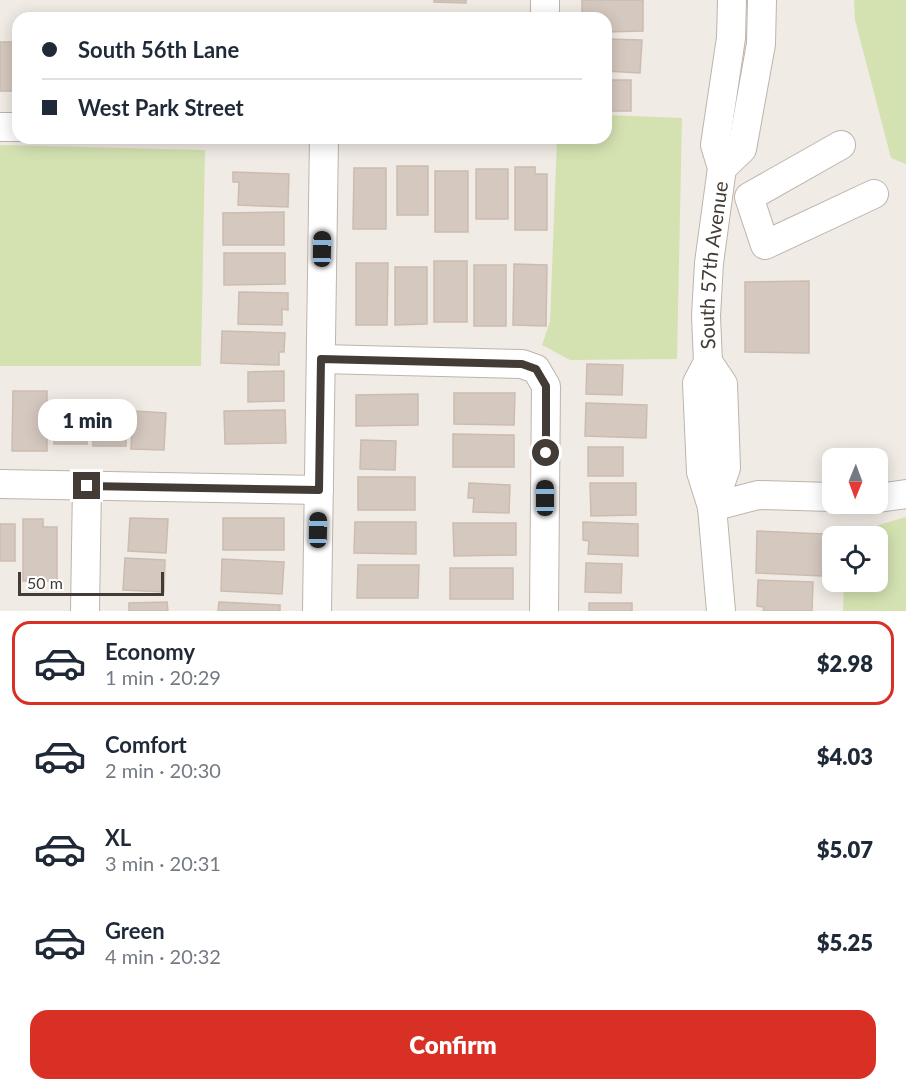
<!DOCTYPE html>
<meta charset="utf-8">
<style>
:root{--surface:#fff;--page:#f2f2f3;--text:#1f2937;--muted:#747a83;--line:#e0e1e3;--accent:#d93025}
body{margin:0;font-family:Lato,sans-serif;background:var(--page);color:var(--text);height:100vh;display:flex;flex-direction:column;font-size:22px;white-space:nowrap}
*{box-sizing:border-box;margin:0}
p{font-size:20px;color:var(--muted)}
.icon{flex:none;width:33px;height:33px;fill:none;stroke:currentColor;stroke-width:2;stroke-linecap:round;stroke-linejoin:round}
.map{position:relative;height:611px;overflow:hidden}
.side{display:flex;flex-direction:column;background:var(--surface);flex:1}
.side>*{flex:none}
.hud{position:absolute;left:12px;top:12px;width:600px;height:132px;border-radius:18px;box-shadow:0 3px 15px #0003;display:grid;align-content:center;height:132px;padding:0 30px;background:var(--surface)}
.needle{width:39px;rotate:181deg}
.controls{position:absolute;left:822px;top:448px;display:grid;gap:12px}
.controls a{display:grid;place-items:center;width:66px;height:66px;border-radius:12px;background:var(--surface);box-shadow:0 3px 15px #0003;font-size:30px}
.scale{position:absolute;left:18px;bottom:15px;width:146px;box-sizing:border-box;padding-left:6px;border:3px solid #433b35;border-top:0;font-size:16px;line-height:21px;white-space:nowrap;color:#433b35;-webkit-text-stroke:4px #fff;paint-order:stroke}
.end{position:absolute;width:27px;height:27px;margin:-14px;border:8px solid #433b35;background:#fff;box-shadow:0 0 0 3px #fff}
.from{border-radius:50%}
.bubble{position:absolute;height:42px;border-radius:18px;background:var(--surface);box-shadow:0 3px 15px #0003;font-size:20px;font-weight:800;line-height:42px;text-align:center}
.car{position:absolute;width:18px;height:36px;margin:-18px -9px;border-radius:8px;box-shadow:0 0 4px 2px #0007;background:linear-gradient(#222 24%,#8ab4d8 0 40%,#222 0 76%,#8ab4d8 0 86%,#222 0)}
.hud b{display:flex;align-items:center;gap:21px;height:57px;font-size:22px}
.hud b+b{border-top:2px solid var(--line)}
.hud i{width:15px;height:15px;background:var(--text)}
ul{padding:10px 0 0;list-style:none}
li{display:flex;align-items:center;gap:18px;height:84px;margin:0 12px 9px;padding:0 18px;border:3px solid transparent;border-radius:18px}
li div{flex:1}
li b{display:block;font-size:22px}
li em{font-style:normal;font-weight:800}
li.active{border-color:var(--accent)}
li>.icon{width:54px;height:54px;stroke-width:1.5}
.action{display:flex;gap:12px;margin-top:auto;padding:12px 30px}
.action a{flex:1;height:69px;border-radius:18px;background:var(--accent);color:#fff;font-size:24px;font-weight:800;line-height:69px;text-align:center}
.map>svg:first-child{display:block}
.green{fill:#d4e2b1}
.building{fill:#d5c8bf;stroke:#ccbcb0;stroke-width:1.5}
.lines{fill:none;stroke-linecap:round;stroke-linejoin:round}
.minor-casing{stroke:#beb4ac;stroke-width:30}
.minor{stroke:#fff;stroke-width:28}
.route{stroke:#433b35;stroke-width:8}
.labels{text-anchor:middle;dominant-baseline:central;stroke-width:5;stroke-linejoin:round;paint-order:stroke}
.street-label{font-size:20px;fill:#433b35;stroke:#fff}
</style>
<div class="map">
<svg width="906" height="611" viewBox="0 0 906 611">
<rect width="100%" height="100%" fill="#f1ebe5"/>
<!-- green -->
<g class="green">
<polygon points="854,0 906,0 906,164 891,158 855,20"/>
<polygon points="606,115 682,118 677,359 570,360 542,345 550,322 557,138 606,138"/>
<polygon points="0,145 205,150 201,366 0,366"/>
<polygon points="906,517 906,611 843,611 844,582 878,582 878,537 845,537 845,535"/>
</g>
<!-- building -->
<g class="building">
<polygon points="434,0 466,0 466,3 434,2"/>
<polygon points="582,0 643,0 643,31 606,32 606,18 582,18"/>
<polygon points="606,39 642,40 640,73 606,71"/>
<rect x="0" y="42" width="18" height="49"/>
<rect x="606" y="80" width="25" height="31"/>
<rect x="397" y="166" width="31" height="49"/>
<polygon points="515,167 535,167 535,174 547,174 547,230 515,230"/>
<polygon points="354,168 386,168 386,229 353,229"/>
<rect x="476" y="169" width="32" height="50"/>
<rect x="435" y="171" width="33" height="61"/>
<polygon points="233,172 289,174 288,207 238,205 239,182 233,182"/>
<polygon points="284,212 284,245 223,245 223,213"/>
<polygon points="224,253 285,253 285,284 224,285"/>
<rect x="434" y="261" width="33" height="61"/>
<polygon points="356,263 388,263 387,325 356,325"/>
<polygon points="514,264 547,265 546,326 513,325"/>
<rect x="474" y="265" width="32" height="61"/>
<polygon points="395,267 427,267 427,324 395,325"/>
<polygon points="809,281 809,353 745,352 745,282"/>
<polygon points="239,292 288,293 288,310 282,309 282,325 238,324"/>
<polygon points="222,331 285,333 284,352 279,352 279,365 221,363"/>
<polygon points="587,364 623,365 622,395 586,394"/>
<polygon points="284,371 284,401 248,402 248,372"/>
<polygon points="13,391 47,391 47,451 12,451"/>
<polygon points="454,393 515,393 514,425 454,424"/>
<polygon points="418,394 418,425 356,426 356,395"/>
<polygon points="586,403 647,405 646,438 585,436"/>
<rect x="54" y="407" width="33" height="37"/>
<polygon points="92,410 126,410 126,446 93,446"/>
<polygon points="285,410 286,443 225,444 224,411"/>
<polygon points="133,411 166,413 164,450 131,449"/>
<polygon points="453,434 514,435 514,467 453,467"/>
<polygon points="361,440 396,441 395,470 360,469"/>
<rect x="588" y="447" width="35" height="29"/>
<rect x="358" y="477" width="57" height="33"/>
<polygon points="469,483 510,485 509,513 473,512 474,498 468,498"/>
<polygon points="590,483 636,483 636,515 591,516"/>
<polygon points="130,518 168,519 166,553 128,551"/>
<rect x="223" y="518" width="61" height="32"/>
<polygon points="23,519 43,519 43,527 57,527 57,581 23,581"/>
<polygon points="355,522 416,522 416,554 354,553"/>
<polygon points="583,522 638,524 638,556 588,554 589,541 583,540"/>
<polygon points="453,523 516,523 516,555 454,556"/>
<rect x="0" y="524" width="15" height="37"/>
<polygon points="757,531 824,534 822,576 756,573"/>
<polygon points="125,558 165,560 164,592 123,590"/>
<polygon points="222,559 284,562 282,594 221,591"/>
<polygon points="586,563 622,564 621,593 585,592"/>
<polygon points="358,565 419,565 418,598 357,598"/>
<rect x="450" y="568" width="63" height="31"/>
<polygon points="758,580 813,582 812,611 763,611 764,607 757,606"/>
<polygon points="167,602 168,611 129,611 129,603"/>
<polygon points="219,602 280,605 280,611 218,611"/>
<rect x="589" y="603" width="43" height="8"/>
</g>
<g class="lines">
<!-- minor casing -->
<g class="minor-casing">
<g id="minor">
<polyline points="545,18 545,0"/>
<polyline points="0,127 18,127"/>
<polyline points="841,145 749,197 765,245 874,194"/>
<polyline points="722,168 742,149 761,44 762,0"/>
<polyline points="321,359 522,364 536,369 546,386 544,611"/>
<polyline points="708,362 723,384 726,468 712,507"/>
<polyline points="0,484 319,490"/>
<polyline points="878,498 906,494"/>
<polyline points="712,507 758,495 832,497"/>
<polyline points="85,611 87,486"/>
<polyline points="317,611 324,138"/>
<path id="s1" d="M 721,611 L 712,507 L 701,472 L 697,383 L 708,362 L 706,316 L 709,263 L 722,168 L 715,145 L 731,38 L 732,0"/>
</g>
</g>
<!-- minor -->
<use href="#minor" class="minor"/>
</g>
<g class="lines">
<!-- route -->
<polyline class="route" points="87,486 319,490 321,359 522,364 536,369 546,386 546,453"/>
</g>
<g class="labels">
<!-- street labels -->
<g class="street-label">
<text stroke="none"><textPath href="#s1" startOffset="351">South 57th Avenue</textPath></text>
</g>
</g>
</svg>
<div class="controls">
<a><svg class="needle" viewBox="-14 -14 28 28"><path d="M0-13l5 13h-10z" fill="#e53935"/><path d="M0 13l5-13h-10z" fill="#747a83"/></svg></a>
<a><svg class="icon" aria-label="locate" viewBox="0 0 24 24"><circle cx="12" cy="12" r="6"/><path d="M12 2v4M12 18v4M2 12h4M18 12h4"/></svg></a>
</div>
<div class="scale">50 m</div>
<i class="end from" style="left:546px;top:453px"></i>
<i class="end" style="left:87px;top:486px"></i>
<div class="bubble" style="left:38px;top:399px;width:99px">1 min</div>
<i class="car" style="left:322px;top:249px;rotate:1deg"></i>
<i class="car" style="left:545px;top:498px;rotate:0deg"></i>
<i class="car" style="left:318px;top:530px;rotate:1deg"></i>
<div class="hud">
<b><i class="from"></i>South 56th Lane</b>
<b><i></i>West Park Street</b>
</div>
</div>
<section class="side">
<ul>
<li class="active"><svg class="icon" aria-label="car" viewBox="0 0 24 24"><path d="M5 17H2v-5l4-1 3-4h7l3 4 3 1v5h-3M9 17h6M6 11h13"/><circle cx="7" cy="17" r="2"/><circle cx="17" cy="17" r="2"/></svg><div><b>Economy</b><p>1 min · 20:29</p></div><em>$2.98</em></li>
<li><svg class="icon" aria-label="car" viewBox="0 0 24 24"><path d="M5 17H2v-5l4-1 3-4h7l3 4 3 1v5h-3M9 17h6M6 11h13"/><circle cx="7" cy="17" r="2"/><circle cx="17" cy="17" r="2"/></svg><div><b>Comfort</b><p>2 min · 20:30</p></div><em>$4.03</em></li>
<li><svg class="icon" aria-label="car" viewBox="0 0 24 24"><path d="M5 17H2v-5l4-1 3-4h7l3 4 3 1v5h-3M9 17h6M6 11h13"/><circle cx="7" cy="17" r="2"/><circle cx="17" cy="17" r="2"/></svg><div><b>XL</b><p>3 min · 20:31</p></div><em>$5.07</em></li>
<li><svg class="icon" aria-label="car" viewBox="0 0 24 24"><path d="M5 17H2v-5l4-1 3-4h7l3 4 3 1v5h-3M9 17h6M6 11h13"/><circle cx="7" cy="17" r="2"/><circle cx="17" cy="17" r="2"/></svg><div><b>Green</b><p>4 min · 20:32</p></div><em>$5.25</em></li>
</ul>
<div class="action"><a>Confirm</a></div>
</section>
